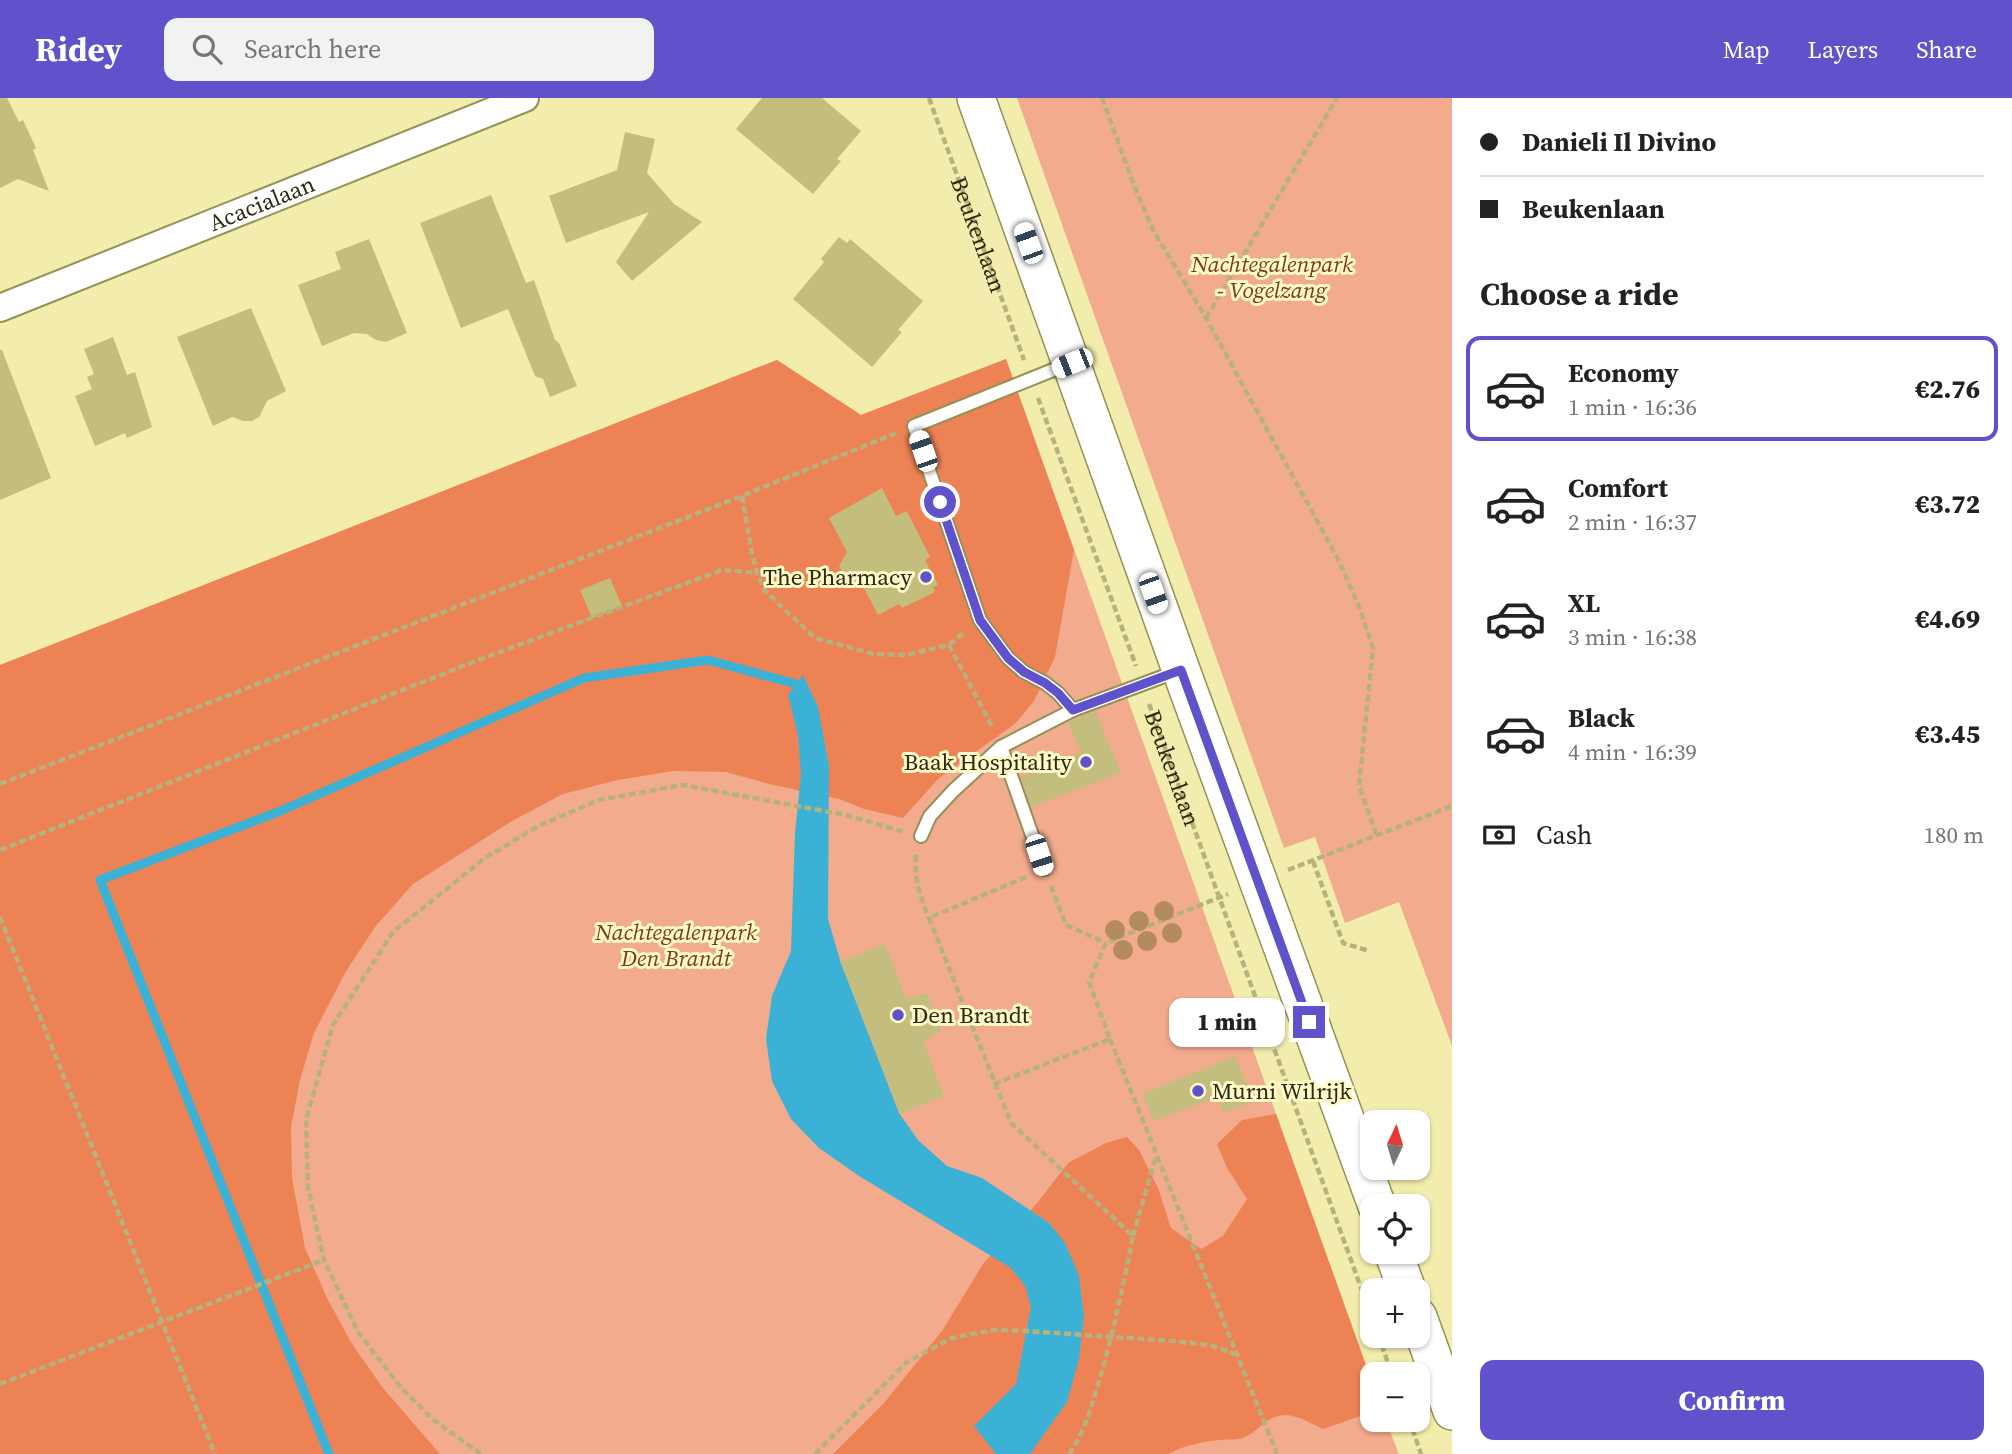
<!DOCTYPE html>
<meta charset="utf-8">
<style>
:root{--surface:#fff;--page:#f2f2f2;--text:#222;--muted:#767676;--line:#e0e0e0;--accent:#6052cb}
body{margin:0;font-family:"Source Serif 4",serif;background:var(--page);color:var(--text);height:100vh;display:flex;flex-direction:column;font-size:26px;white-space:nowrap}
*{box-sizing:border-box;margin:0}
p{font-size:23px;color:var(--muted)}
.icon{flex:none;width:38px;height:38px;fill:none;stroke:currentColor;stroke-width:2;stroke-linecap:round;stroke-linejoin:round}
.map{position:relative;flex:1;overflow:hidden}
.side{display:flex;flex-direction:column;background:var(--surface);width:560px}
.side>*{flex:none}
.top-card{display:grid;align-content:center;height:154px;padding:0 28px;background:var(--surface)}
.needle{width:46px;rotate:4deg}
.buttons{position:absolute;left:1360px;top:1012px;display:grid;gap:14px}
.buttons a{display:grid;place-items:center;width:70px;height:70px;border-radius:14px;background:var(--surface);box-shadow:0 2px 5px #0004;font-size:35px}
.end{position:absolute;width:32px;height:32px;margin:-16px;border:9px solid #6052cb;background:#fff;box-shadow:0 0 0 4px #fff}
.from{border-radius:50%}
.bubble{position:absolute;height:49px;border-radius:14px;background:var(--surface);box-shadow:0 2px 5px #0004;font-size:23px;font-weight:800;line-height:49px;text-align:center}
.car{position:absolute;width:21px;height:42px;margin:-21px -10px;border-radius:9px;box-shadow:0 0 5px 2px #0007;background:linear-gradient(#fff 24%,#345 0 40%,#fff 0 76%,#345 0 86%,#fff 0)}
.top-card b{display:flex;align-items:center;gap:24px;height:66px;font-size:26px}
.top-card b+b{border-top:2px solid var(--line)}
.top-card i{width:18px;height:18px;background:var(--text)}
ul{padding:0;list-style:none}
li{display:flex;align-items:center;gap:21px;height:105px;margin:0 14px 10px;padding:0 14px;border:4px solid transparent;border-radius:14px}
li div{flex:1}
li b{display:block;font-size:26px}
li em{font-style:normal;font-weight:800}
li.selected{border-color:var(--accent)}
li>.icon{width:63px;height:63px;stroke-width:1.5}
h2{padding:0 28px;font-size:32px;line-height:84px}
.pay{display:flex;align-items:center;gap:18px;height:77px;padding:0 28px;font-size:26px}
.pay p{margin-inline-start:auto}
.action{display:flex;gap:14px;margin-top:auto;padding:14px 28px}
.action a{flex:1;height:80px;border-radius:14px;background:var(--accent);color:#fff;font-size:28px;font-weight:800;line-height:80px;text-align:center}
header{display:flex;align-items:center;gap:42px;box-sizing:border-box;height:98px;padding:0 35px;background:var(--accent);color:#fff}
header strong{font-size:33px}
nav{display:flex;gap:38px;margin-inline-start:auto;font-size:24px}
.search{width:490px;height:63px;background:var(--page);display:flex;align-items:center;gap:18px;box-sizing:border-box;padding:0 24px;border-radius:14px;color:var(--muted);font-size:26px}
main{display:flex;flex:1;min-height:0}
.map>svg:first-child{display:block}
.green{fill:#f3ab8d}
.forest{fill:#ed8355}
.water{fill:#3bb1d6}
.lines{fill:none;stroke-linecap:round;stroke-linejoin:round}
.stream{stroke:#3bb1d6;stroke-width:9}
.building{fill:#c3bd7e}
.lane-casing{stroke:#969053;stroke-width:16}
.street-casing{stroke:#969053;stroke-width:30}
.secondary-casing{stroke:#969053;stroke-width:40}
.path{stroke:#b7b27d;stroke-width:4.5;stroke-dasharray:7 3.5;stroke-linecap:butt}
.lane{stroke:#fff;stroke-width:12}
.street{stroke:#fff;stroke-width:26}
.secondary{stroke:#fff;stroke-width:37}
.tree{fill:#b38b5d}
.route{stroke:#6052cb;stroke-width:9}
.poi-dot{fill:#6052cb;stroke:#fffac7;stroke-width:2.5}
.labels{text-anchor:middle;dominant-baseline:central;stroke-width:6;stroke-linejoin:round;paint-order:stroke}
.street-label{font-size:23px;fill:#2d2a11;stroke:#fffac7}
.park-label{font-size:23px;font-style:italic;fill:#7e3a1b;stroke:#fffac7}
.poi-label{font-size:23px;fill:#2d2a11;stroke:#fffac7;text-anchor:end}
</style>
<header>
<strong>Ridey</strong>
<div class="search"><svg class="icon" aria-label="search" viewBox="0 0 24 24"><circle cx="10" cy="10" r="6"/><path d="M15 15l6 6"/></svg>Search here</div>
<nav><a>Map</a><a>Layers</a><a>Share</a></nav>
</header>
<main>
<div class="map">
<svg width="1452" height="1356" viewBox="0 0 1452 1356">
<rect width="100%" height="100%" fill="#f3edad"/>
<!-- green -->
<g class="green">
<polygon points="1017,0 1452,0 1452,948 1399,804 1345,825 1315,739 1284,750"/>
<polygon points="1006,261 1372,1284 1372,1321 1385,1321 1399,1356 0,1356 0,567 777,262 861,317"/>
</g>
<!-- forest -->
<g class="forest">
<polygon points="1006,261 1074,452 1055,559 1034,603 1016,625 938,681 903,720 864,711 839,701 769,686 726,674 673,673 618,682 563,696 512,723 413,786 375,829 345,875 314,935 300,982 291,1029 292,1080 305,1150 327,1200 352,1246 383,1290 440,1356 0,1356 0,567 777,262 861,317"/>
<path d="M 1276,1016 L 1372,1284 L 1372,1314 L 1323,1331 C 1312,1326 1299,1318 1287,1317 C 1265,1317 1259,1334 1243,1340 C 1237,1342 1228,1341 1221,1342 C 1203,1343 1183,1348 1168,1356 L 833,1356 L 884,1305 L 942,1233 L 983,1166 L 1038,1104 L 1068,1065 L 1106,1045 L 1127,1039 L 1139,1052 L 1158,1090 L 1171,1130 L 1201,1151 L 1223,1138 L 1247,1101 L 1227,1070 L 1217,1046 L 1242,1022 Z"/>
</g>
<!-- water -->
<polygon class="water" points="803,577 818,609 829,668 828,821 840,862 899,1015 918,1042 947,1068 982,1080 1049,1125 1065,1145 1079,1178 1084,1219 1079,1261 1067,1304 1030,1356 996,1356 974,1328 1016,1286 1031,1209 1025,1188 1011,1170 859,1078 819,1050 791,1021 772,983 766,941 772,898 791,853 795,735 801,676 798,637 788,597"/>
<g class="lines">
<!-- stream -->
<polyline class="stream" points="329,1356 100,782 278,714 584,580 708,562 796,586"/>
</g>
<!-- building -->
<g class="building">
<polygon points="0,0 7,0 19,24 23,22 36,50 33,52 49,93 18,81 0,90"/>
<polygon points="762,0 822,0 861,33 837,61 841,63 813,96 736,31"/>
<polygon points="625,34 655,41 647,75 674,106 702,124 632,183 616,164 649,114 566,145 549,98 617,72"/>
<polygon points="491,97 526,185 534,182 555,242 559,245 577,288 550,299 543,281 535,278 508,211 461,230 420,125"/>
<polygon points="839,139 847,145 850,141 923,203 898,232 902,234 872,269 793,201 824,164 821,161"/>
<polygon points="369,141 407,235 386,244 376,242 367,236 354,235 322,248 298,187 341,171 335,154"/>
<polygon points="251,210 286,293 267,303 259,319 252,323 243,323 232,319 213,328 177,239"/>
<polygon points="113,239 127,277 135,274 152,329 127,340 125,335 95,348 75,298 92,291 87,279 94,276 84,251"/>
<polygon points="0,252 2,252 51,380 0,402"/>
<polygon points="882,390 896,418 907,413 930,459 925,462 938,487 933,489 935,494 902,510 899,506 878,517 862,486 845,479 839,468 847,454 829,420"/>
<polygon points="610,480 622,508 592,520 580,492"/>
<polygon points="1095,613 1121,675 1031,709 1021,679 1081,654 1068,624"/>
<polygon points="885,846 906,901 915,897 916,899 927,895 941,933 923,943 944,998 900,1016 840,863"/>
<polygon points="1235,958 1254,1003 1223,1015 1218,999 1154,1023 1142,996"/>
</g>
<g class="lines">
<!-- lane casing -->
<g class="lane-casing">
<g id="lane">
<polyline points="1068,266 914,328 980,522 1008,560 1024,574 1045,585 1058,595 1073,612"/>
<polyline points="1001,649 1044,771"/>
<polyline points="921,738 930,718 953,693 1001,649 1073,612 1178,573"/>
</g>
</g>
<!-- street casing -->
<g class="street-casing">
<g id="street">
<path id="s3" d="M 0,210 L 525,0"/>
</g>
</g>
<!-- secondary casing -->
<g class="secondary-casing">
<g id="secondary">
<polyline points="976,0 1181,572 1377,1108"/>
<polyline points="1393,1153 1407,1192"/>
<polyline points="1418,1219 1452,1313"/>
</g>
</g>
<!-- path -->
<g class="path">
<path id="s1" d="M 929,0 L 1024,262"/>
<polyline points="1102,0 1135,90 1154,134 1206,220 1338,461 1358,506 1373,550 1359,688 1377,738"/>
<polyline points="1206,220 1337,0"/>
<polyline points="1038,300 1136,568"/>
<polyline points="742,398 752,456 757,475 765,493 815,540 874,556 906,557 949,547 966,533"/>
<polyline points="949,547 993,630"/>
<path id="s2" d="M 1149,606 L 1372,1220"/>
<polyline points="0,686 742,398 896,335"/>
<polyline points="0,752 478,562 722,472 757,475"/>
<path d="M 916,757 C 914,780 920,798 929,820"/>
<polyline points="1313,763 1343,845 1369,853"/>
<polyline points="1288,772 1452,708"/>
<path d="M 1026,779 L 929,820 L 1011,1025 L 1133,1138 C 1123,1188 1113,1237 1098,1286 C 1091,1311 1084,1335 1069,1356"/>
<polyline points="1051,788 1066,827 1106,845"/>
<polyline points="0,819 215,1356"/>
<polyline points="1110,941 1277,1356"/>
<polyline points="994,986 1110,941 1089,884 1106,845 1228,796"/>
<polyline points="1133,1138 1156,1058"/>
<polyline points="1378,1237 1392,1276"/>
<polyline points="0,1286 324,1162"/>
<polyline points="1409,1321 1421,1356"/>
<polyline points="481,1356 435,1323 402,1291 358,1234 324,1162 308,1090 306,1022 333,927 393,834 485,760 540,727 599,702 683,687 846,717 904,734"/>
<polyline points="815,1356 907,1264 952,1240 994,1232 1026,1233 1173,1243 1210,1247 1235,1256"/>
</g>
<!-- lane -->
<use href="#lane" class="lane"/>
<!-- street -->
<use href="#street" class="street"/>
<!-- secondary -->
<use href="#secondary" class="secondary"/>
</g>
<!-- trees -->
<g class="tree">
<circle cx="1164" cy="813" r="10"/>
<circle cx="1139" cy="823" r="10"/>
<circle cx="1115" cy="832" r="10"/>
<circle cx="1172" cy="835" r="10"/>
<circle cx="1147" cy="843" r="10"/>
<circle cx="1123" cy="852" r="10"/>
</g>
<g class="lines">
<!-- route -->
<polyline class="route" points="940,404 980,522 1008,560 1024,574 1045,585 1058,595 1073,612 1181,572 1309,924"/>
</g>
<!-- markers -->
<g class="poi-dot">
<circle cx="926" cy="479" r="7"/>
<circle cx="1086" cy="664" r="7"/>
<circle cx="898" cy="917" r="7"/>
<circle cx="1198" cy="993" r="7"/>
</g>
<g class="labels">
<!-- street labels -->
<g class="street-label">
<text stroke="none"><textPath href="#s3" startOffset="282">Acacialaan</textPath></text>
<text stroke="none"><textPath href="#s1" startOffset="145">Beukenlaan</textPath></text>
<text stroke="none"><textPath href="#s2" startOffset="68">Beukenlaan</textPath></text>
</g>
<!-- park labels -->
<g class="park-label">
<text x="1272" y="166">Nachtegalenpark<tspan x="1272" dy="26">- Vogelzang</tspan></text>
<text x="676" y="834">Nachtegalenpark<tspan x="676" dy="26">Den Brandt</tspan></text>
</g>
<!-- poi labels -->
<g class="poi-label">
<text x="912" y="479">The Pharmacy</text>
<text x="1072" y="664">Baak Hospitality</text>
<text x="912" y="917" text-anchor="start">Den Brandt</text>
<text x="1212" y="993" text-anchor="start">Murni Wilrijk</text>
</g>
</g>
</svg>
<div class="buttons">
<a><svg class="needle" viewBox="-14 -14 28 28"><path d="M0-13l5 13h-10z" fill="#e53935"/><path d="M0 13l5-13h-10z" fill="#767676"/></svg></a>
<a><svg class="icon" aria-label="locate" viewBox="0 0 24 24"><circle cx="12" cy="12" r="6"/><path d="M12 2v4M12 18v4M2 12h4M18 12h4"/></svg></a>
<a>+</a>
<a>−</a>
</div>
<i class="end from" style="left:940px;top:404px"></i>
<i class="end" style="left:1309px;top:924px"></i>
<div class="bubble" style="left:1169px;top:900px;width:116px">1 min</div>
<i class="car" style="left:1028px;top:145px;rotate:340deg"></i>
<i class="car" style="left:1072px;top:265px;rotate:248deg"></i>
<i class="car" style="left:923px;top:353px;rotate:341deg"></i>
<i class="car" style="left:1153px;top:495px;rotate:160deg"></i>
<i class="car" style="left:1039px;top:757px;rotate:162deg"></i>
</div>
<section class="side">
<div class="top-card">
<b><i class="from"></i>Danieli Il Divino</b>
<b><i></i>Beukenlaan</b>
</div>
<h2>Choose a ride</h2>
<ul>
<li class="selected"><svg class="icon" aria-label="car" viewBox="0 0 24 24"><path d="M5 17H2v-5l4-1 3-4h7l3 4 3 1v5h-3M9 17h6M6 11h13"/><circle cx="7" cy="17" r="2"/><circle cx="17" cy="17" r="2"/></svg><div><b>Economy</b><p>1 min · 16:36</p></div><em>€2.76</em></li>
<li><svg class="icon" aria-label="car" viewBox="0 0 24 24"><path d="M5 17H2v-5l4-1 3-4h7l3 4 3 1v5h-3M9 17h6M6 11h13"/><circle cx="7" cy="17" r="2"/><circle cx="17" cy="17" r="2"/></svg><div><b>Comfort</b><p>2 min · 16:37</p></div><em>€3.72</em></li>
<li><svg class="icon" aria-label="car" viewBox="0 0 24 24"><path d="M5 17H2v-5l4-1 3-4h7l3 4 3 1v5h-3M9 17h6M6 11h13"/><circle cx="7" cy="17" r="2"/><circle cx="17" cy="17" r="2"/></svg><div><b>XL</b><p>3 min · 16:38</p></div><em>€4.69</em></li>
<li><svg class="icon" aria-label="car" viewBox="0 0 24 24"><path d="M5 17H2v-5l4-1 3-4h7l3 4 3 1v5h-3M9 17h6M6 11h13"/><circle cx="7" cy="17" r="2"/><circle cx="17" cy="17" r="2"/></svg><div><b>Black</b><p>4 min · 16:39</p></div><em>€3.45</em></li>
</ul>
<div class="pay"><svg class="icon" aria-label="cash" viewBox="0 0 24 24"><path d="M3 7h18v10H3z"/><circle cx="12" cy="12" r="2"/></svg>Cash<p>180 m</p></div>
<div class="action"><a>Confirm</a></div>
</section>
</main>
